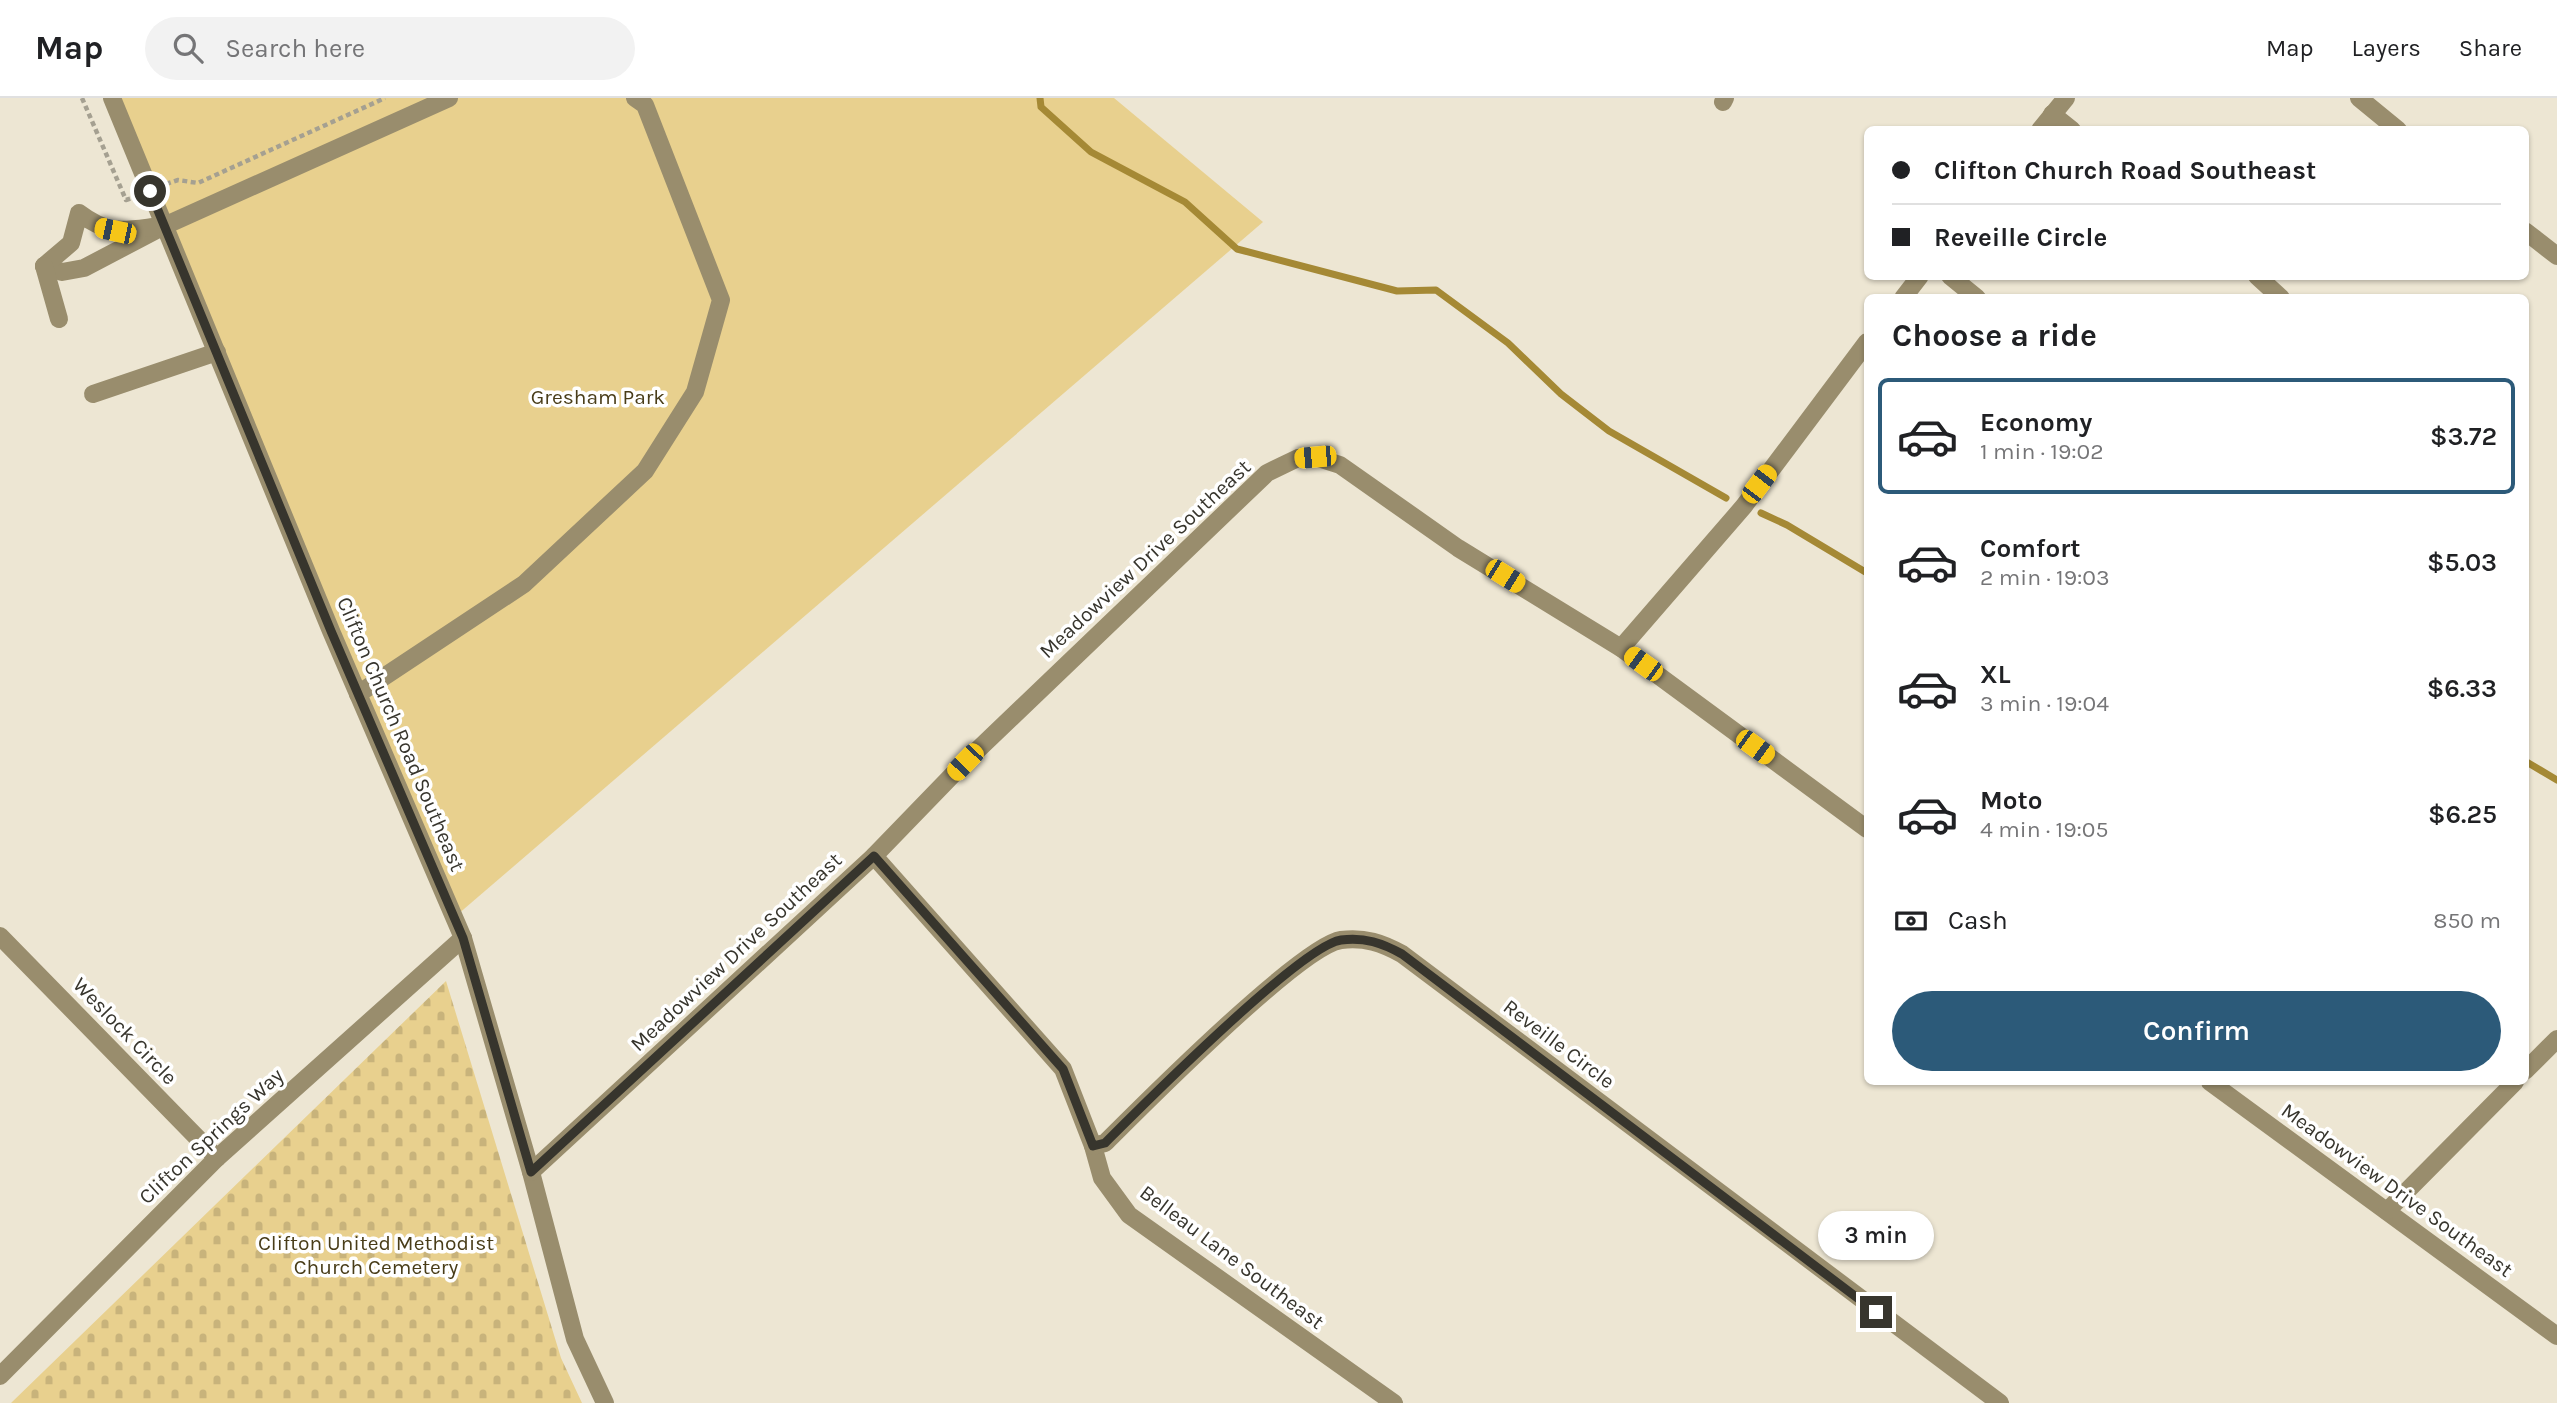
<!DOCTYPE html>
<meta charset="utf-8">
<style>
:root{--surface:#fff;--page:#f2f2f2;--text:#202124;--muted:#757577;--line:#e0e0e0;--accent:#2c5a79}
body{margin:0;font-family:Karla,sans-serif;background:var(--page);color:var(--text);height:100vh;display:flex;flex-direction:column;font-size:26px;white-space:nowrap}
*{box-sizing:border-box;margin:0}
p{font-size:23px;color:var(--muted)}
.icon{flex:none;width:38px;height:38px;fill:none;stroke:currentColor;stroke-width:2;stroke-linecap:round;stroke-linejoin:round}
.map{position:relative;flex:1;overflow:hidden}
.panel{position:absolute;left:1864px;top:196px;width:665px;height:791px;display:flex;flex-direction:column;background:var(--surface);border-radius:10px;box-shadow:0 2px 5px #0004}
.panel>*{flex:none}
.hud{position:absolute;left:1864px;top:28px;width:665px;height:154px;border-radius:10px;box-shadow:0 2px 5px #0004;display:grid;align-content:center;height:154px;padding:0 28px;background:var(--surface)}
.end{position:absolute;width:32px;height:32px;margin:-16px;border:9px solid #37352d;background:#fff;box-shadow:0 0 0 4px #fff}
.from{border-radius:50%}
.bubble{position:absolute;height:49px;border-radius:24px;background:var(--surface);box-shadow:0 2px 5px #0004;font-size:23px;font-weight:600;line-height:49px;text-align:center}
.car{position:absolute;width:21px;height:42px;margin:-21px -10px;border-radius:9px;box-shadow:0 0 5px 2px #0007;background:linear-gradient(#f5c518 24%,#345 0 40%,#f5c518 0 76%,#345 0 86%,#f5c518 0)}
.hud b{display:flex;align-items:center;gap:24px;height:66px;font-size:26px}
.hud b+b{border-top:2px solid var(--line)}
.hud i{width:18px;height:18px;background:var(--text)}
ul{padding:0;list-style:none}
li{display:flex;align-items:center;gap:21px;height:116px;margin:0 14px 10px;padding:0 14px;border:4px solid transparent;border-radius:10px}
li div{flex:1}
li b{display:block;font-size:26px}
li em{font-style:normal;font-weight:600}
li.selected{border-color:var(--accent)}
li>.icon{width:63px;height:63px;stroke-width:1.5}
h2{padding:0 28px;font-size:32px;line-height:84px}
.pay{display:flex;align-items:center;gap:18px;height:77px;padding:0 28px;font-size:26px}
.pay p{margin-inline-start:auto}
.button{display:flex;gap:14px;margin-top:auto;padding:14px 28px}
.button a{flex:1;height:80px;border-radius:42px;background:var(--accent);color:#fff;font-size:28px;font-weight:600;line-height:80px;text-align:center}
header{display:flex;align-items:center;gap:42px;box-sizing:border-box;height:98px;padding:0 35px;background:var(--surface);border-bottom:2px solid var(--line)}
header strong{font-size:33px}
nav{display:flex;gap:38px;margin-inline-start:auto;font-size:24px}
.search{width:490px;height:63px;background:var(--page);display:flex;align-items:center;gap:18px;box-sizing:border-box;padding:0 24px;border-radius:38px;color:var(--muted);font-size:26px}
.map>svg:first-child{display:block}
.cemetery{fill:url(#cemetery-stones)}
.park{fill:#e8d08e}
.lines{fill:none;stroke-linecap:round;stroke-linejoin:round}
.stream{stroke:#a58935;stroke-width:7}
.path{stroke:#a5a091;stroke-width:4.5;stroke-dasharray:5 3.5;stroke-linecap:butt}
.minor{stroke:#998d6d;stroke-width:18}
.route{stroke:#37352d;stroke-width:9}
.labels{text-anchor:middle;dominant-baseline:central;stroke-width:7;stroke-linejoin:round;paint-order:stroke}
.park-label{font-size:21px;fill:#493d19;stroke:#fff}
.street-label{font-size:21px;fill:#37352d;stroke:#fff}
</style>
<header>
<strong>Map</strong>
<div class="search"><svg class="icon" aria-label="search" viewBox="0 0 24 24"><circle cx="10" cy="10" r="6"/><path d="M15 15l6 6"/></svg>Search here</div>
<nav><a>Map</a><a>Layers</a><a>Share</a></nav>
</header>
<div class="map">
<svg width="2557" height="1305" viewBox="0 0 2557 1305">
<defs>
<pattern id="cemetery-stones" width="16" height="16" patternUnits="userSpaceOnUse" patternTransform="scale(1.75)"><rect width="16" height="16" fill="#e8d08e"/><path d="M2 7V4a2 2 0 0 1 4 0v3zM10 15v-3a2 2 0 0 1 4 0v3z" fill="#c8b37b"/></pattern>
</defs>
<rect width="100%" height="100%" fill="#ede6d3"/>
<!-- cemetery -->
<polygon class="cemetery" points="446,883 561,1260 582,1305 11,1305"/>
<!-- park -->
<polygon class="park" points="107,0 1114,0 1263,124 450,823"/>
<g class="lines">
<!-- stream -->
<g class="stream">
<polyline points="1040,0 1041,9 1091,54 1185,104 1237,151 1397,193 1436,192 1508,245 1561,296 1609,333 1726,400"/>
<polyline points="1761,415 1787,427 1867,475"/>
<polyline points="2525,663 2557,682"/>
</g>
<!-- path -->
<g class="path">
<polyline points="82,0 126,102 132,100"/>
<polyline points="166,86 178,82 198,85 385,0"/>
</g>
<!-- minor -->
<g class="minor">
<polyline points="112,0 331,533 463,840 531,1074 575,1241 605,1305"/>
<polyline points="2359,0 2398,32"/>
<polyline points="1723,4 1725,0"/>
<polyline points="2052,16 2072,32"/>
<polyline points="2040,32 2066,0"/>
<polyline points="2525,133 2557,158"/>
<polyline points="44,168 62,174 84,170 164,128 449,0"/>
<path d="M 44,168 L 71,145 L 79,115 C 107,136 120,133 153,129"/>
<polyline points="44,168 59,221"/>
<polyline points="1950,178 1977,200"/>
<polyline points="2257,178 2281,200"/>
<polyline points="1903,200 1920,178"/>
<polyline points="93,296 217,254"/>
<polyline points="1621,550 1744,408 1867,244"/>
<polyline points="358,596 524,486 645,373 695,294 721,202 645,7 635,0"/>
<polyline points="874,758 1063,971 1093,1048 1102,1080 1129,1117 1394,1305"/>
<polyline points="0,838 217,1060"/>
<polyline points="2525,973 2557,941"/>
<polyline points="2210,984 2557,1238"/>
<path d="M 1093,1048 L 1105,1045 C 1142,1008 1301,848 1341,842 C 1365,839 1382,845 1402,856 L 2000,1305"/>
<polyline points="531,1074 874,758 965,664 1267,375 1298,360 1315,359 1340,367 1458,450 1621,550 1867,731"/>
<polyline points="2387,1113 2515,984"/>
<polyline points="0,1278 217,1060 463,840"/>
</g>
</g>
<g class="lines">
<!-- route -->
<path class="route" d="M 150,93 L 331,533 L 463,840 L 531,1074 L 874,758 L 1063,971 L 1093,1048 L 1105,1045 C 1142,1008 1301,848 1341,842 C 1365,839 1382,845 1402,856 L 1876,1214"/>
</g>
<g class="labels">
<!-- park labels -->
<g class="park-label">
<text x="598" y="299">Gresham Park</text>
<text x="376" y="1145">Clifton United Methodist<tspan x="376" dy="24">Church Cemetery</tspan></text>
</g>
<!-- street labels -->
<g class="street-label">
<text transform="translate(1145 461) rotate(-43)">Meadowview Drive Southeast</text>
<text transform="translate(401 636) rotate(67)">Clifton Church Road Southeast</text>
<text transform="translate(736 854) rotate(-43)">Meadowview Drive Southeast</text>
<text transform="translate(125 933) rotate(46)">Weslock Circle</text>
<text transform="translate(1559 946) rotate(37)">Reveille Circle</text>
<text transform="translate(211 1038) rotate(-43)">Clifton Springs Way</text>
<text transform="translate(2397 1092) rotate(36)">Meadowview Drive Southeast</text>
<text transform="translate(1232 1159) rotate(37)">Belleau Lane Southeast</text>
</g>
</g>
</svg>
<i class="end from" style="left:150px;top:93px"></i>
<i class="end" style="left:1876px;top:1214px"></i>
<div class="bubble" style="left:1818px;top:1113px;width:116px">3 min</div>
<i class="car" style="left:115px;top:133px;rotate:282deg"></i>
<i class="car" style="left:1315px;top:359px;rotate:265deg"></i>
<i class="car" style="left:1759px;top:386px;rotate:37deg"></i>
<i class="car" style="left:1505px;top:478px;rotate:122deg"></i>
<i class="car" style="left:1643px;top:566px;rotate:306deg"></i>
<i class="car" style="left:1755px;top:649px;rotate:126deg"></i>
<i class="car" style="left:965px;top:664px;rotate:224deg"></i>
<div class="hud">
<b><i class="from"></i>Clifton Church Road Southeast</b>
<b><i></i>Reveille Circle</b>
</div>
<section class="panel">
<h2>Choose a ride</h2>
<ul>
<li class="selected"><svg class="icon" aria-label="car" viewBox="0 0 24 24"><path d="M5 17H2v-5l4-1 3-4h7l3 4 3 1v5h-3M9 17h6M6 11h13"/><circle cx="7" cy="17" r="2"/><circle cx="17" cy="17" r="2"/></svg><div><b>Economy</b><p>1 min · 19:02</p></div><em>$3.72</em></li>
<li><svg class="icon" aria-label="car" viewBox="0 0 24 24"><path d="M5 17H2v-5l4-1 3-4h7l3 4 3 1v5h-3M9 17h6M6 11h13"/><circle cx="7" cy="17" r="2"/><circle cx="17" cy="17" r="2"/></svg><div><b>Comfort</b><p>2 min · 19:03</p></div><em>$5.03</em></li>
<li><svg class="icon" aria-label="car" viewBox="0 0 24 24"><path d="M5 17H2v-5l4-1 3-4h7l3 4 3 1v5h-3M9 17h6M6 11h13"/><circle cx="7" cy="17" r="2"/><circle cx="17" cy="17" r="2"/></svg><div><b>XL</b><p>3 min · 19:04</p></div><em>$6.33</em></li>
<li><svg class="icon" aria-label="car" viewBox="0 0 24 24"><path d="M5 17H2v-5l4-1 3-4h7l3 4 3 1v5h-3M9 17h6M6 11h13"/><circle cx="7" cy="17" r="2"/><circle cx="17" cy="17" r="2"/></svg><div><b>Moto</b><p>4 min · 19:05</p></div><em>$6.25</em></li>
</ul>
<div class="pay"><svg class="icon" aria-label="cash" viewBox="0 0 24 24"><path d="M3 7h18v10H3z"/><circle cx="12" cy="12" r="2"/></svg>Cash<p>850 m</p></div>
<div class="button"><a>Confirm</a></div>
</section>
</div>
